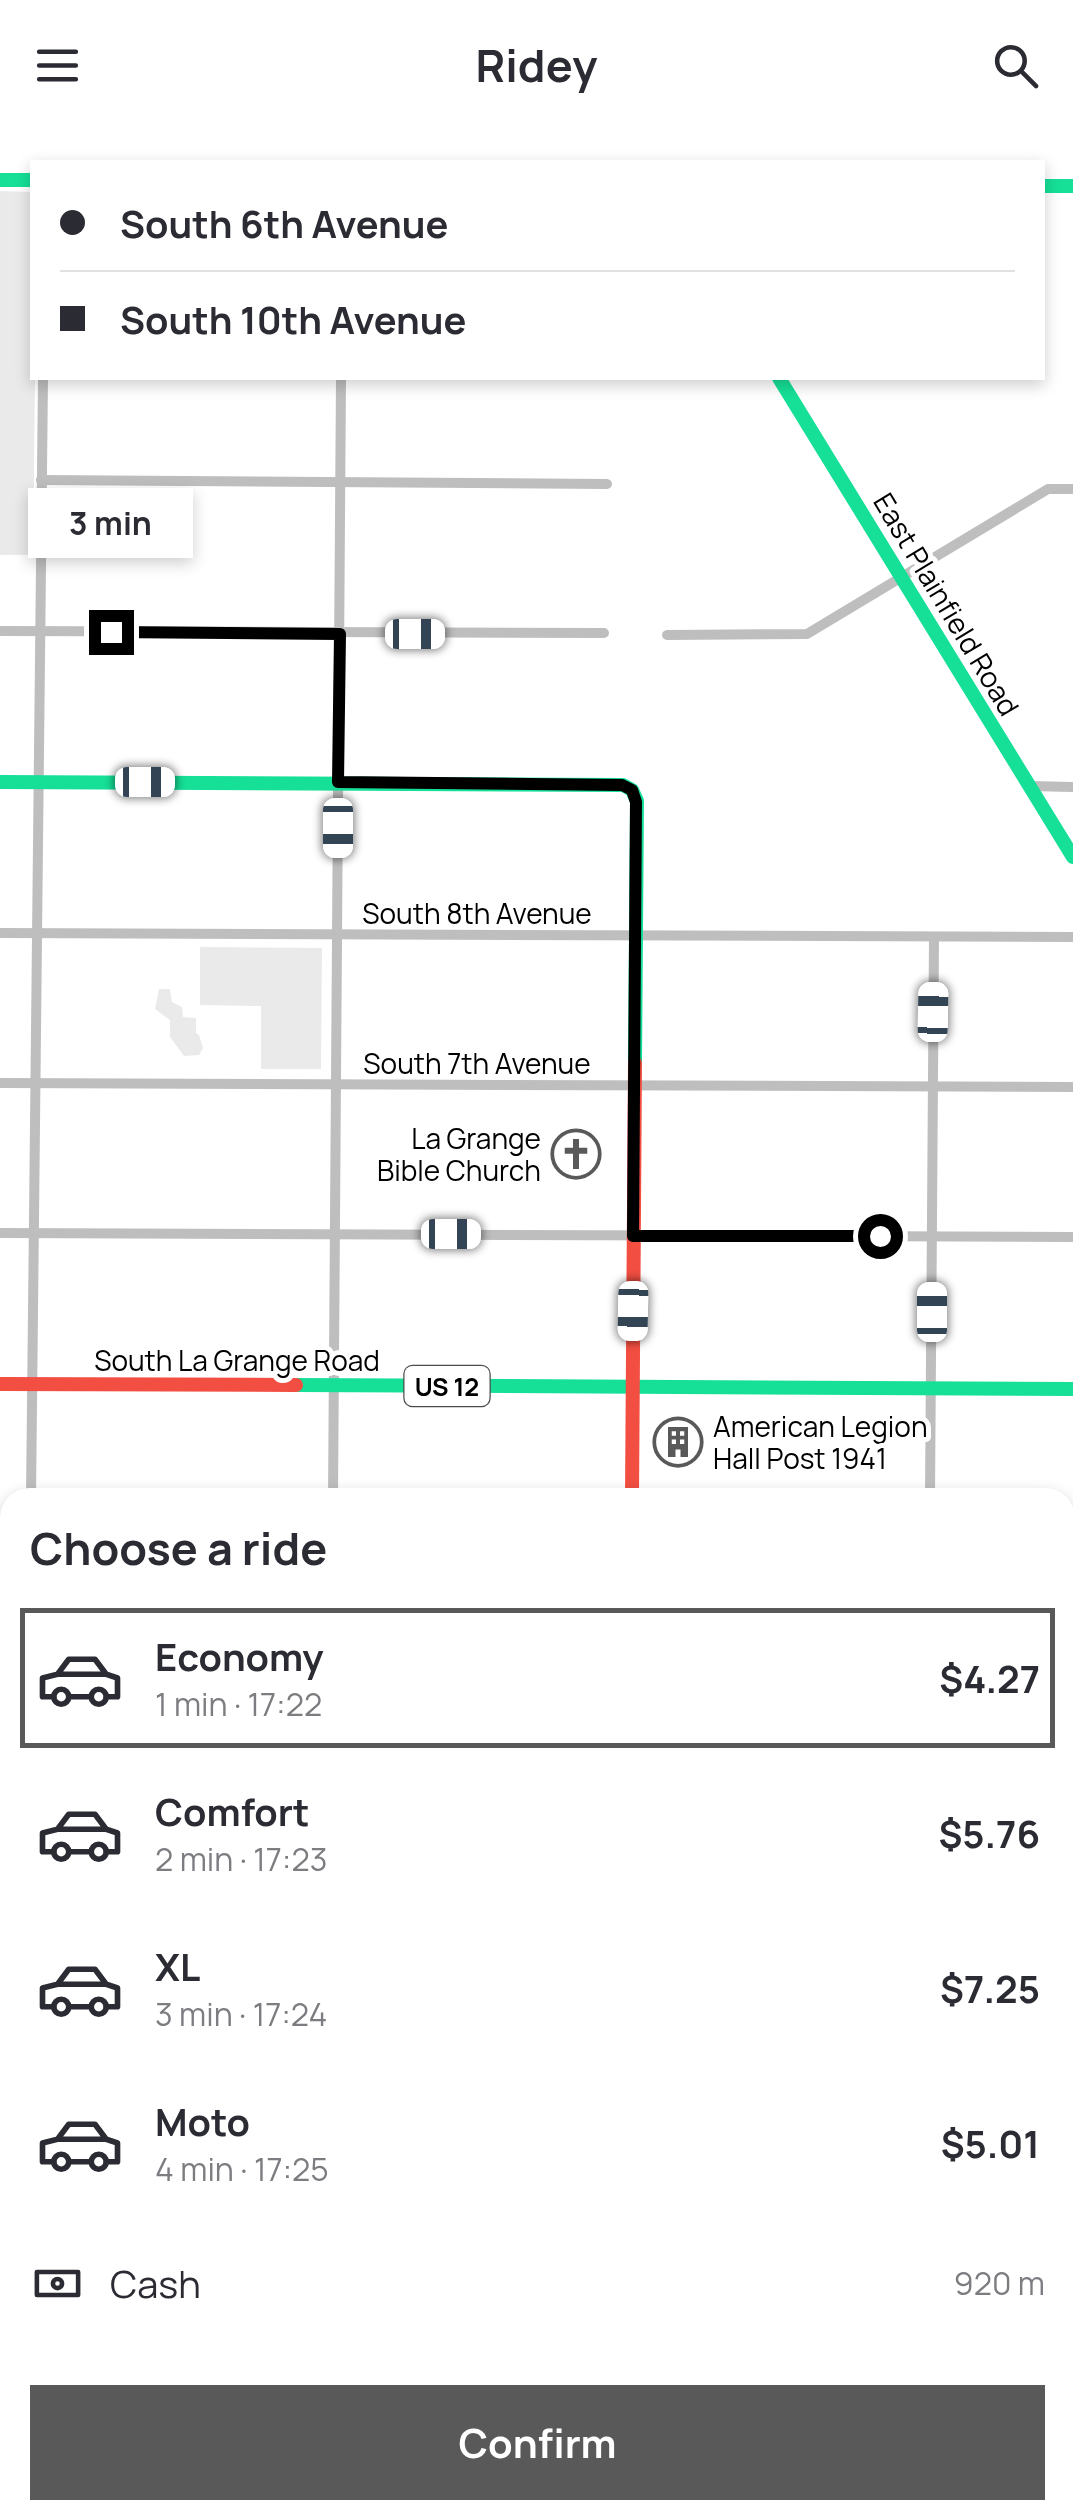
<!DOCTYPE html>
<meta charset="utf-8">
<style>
:root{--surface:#fff;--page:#f2f2f3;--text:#2b2b33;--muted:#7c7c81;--line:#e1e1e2;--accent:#595959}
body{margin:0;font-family:Manrope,sans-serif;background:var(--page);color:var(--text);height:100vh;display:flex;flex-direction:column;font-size:38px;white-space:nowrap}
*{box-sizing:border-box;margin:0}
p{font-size:32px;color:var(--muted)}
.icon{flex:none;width:55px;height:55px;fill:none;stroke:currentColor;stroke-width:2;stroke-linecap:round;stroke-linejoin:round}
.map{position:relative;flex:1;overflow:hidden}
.details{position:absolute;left:0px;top:1358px;width:1075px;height:1032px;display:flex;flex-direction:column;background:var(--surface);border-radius:30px 30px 0 0;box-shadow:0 5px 15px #0003}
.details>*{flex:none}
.banner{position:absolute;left:30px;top:30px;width:1015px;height:220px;border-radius:0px;box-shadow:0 5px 15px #0003;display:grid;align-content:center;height:220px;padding:0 30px;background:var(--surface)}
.end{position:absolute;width:45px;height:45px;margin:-22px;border:12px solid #000;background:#fff;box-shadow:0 0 0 5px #fff}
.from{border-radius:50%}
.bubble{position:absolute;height:70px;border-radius:0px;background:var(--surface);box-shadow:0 5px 15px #0003;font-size:32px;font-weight:700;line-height:70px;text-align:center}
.car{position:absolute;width:30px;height:60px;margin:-30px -15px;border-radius:12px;box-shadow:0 0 8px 2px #0007;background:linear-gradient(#fff 24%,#345 0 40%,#fff 0 76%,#345 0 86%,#fff 0)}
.banner b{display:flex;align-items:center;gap:35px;height:95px;font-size:38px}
.banner b+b{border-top:2px solid var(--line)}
.banner i{width:25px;height:25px;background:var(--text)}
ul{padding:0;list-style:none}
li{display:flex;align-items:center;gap:30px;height:140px;margin:0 20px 15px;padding:0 10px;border:5px solid transparent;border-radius:0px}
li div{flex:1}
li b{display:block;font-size:38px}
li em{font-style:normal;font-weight:700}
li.selected{border-color:var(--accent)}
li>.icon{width:90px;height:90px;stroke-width:1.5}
h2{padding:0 30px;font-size:45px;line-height:120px}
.pay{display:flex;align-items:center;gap:25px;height:110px;padding:0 30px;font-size:38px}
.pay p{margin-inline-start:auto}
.action{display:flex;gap:20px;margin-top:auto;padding:20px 30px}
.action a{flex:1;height:115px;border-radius:0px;background:var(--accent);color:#fff;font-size:40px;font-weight:700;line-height:115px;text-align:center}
header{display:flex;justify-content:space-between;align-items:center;height:130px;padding:0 30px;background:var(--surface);font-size:45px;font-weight:700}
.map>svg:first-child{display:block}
.green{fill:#eaeaea}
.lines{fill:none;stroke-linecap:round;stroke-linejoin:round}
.street{stroke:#bebebe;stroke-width:10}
.fast{stroke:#16e098;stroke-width:14}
.jam{stroke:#f24e42;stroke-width:14}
.route{stroke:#000;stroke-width:12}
.labels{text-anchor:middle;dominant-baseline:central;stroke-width:10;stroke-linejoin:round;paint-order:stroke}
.shield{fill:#fff;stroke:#4c4c4c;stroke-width:2.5}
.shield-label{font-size:25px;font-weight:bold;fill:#000}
.street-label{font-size:28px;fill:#000;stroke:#fff}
.poi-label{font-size:28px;fill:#000;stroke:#fff;text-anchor:end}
</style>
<header><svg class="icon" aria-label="menu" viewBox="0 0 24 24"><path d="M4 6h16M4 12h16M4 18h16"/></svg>Ridey<svg class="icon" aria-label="search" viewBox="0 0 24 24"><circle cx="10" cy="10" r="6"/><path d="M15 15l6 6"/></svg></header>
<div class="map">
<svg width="1073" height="2389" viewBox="0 0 1073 2389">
<rect width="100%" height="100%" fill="#fff"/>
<!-- green -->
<g class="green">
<polygon points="0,61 32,62 32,248 35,248 33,425 0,425"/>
<polygon points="200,817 322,818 321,939 261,939 261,876 200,875"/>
<polygon points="159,859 170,859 172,872 182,877 183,887 196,888 196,903 199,905 203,918 199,925 184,926 170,907 170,890 155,879"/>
<rect x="1065" y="1726" width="8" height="146"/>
</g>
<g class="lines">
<!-- street -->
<g class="street">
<polyline points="41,350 607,354"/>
<polyline points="0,501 604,503"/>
<polyline points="667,505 807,504 1048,359 1073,359"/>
<polyline points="1029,656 1073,657"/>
<polyline points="0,803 1073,807"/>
<polyline points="0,953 1073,957"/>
<polyline points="0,1103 1073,1107"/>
<polyline points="31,1368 43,248"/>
<polyline points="333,1368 341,248"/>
<polyline points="930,1368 934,807"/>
<polyline points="0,1435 10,1435"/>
<polyline points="1065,1437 1073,1437"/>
<polyline points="0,1574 10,1574"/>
<polyline points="1065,1578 1073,1578"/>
<polyline points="0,1717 10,1717"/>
<polyline points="1065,1720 1073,1720"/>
<polyline points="0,1858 10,1858"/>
<polyline points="0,2008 10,2008"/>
<polyline points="1065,2011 1073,2011"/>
<polyline points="0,2159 10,2159"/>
<polyline points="1065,2160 1073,2160"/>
<polyline points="0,2309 10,2309"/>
<polyline points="1065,2312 1073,2311"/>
<polyline points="24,2389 24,2380"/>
<polyline points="324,2389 324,2380"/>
<polyline points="623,2389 623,2380"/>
<polyline points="923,2389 923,2380"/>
</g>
<!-- fast -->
<g class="fast">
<polyline points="0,50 32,50"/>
<polyline points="1042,56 1073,56"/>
<polyline points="779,248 1073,727"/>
<polyline points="0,652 623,655 632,660 637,671 635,933"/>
<polyline points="296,1255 1073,1259"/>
</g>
<!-- jam -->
<g class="jam">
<polyline points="0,1254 296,1255"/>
<polyline points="632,1368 635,933"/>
</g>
</g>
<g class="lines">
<!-- route -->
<polyline class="route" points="111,502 340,504 338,652 622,655 632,660 636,672 633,1106 880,1106"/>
</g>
<!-- icons -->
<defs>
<g id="church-ring" transform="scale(2.5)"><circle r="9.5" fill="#fff" stroke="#595959" stroke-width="1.5"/><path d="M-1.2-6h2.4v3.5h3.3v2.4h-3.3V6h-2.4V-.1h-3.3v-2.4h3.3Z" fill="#595959"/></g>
<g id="building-ring" transform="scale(2.5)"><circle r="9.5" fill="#fff" stroke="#595959" stroke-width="1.5"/><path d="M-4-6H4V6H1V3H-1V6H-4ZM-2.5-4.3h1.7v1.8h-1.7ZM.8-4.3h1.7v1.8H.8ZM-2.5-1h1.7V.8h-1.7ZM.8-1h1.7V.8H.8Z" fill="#595959"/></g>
</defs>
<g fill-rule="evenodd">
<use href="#church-ring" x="576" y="1024"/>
<use href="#building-ring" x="678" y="1312"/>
</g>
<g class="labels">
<!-- shield labels -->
<rect class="shield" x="404.5" y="1236" width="85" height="40" rx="8"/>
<g class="shield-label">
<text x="447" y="1256">US 12</text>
</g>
<!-- street labels -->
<g class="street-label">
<text transform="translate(947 474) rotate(59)">East Plainfield Road</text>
<text x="477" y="783">South 8th Avenue</text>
<text x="477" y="933">South 7th Avenue</text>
<text x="237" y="1230">South La Grange Road</text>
</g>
<!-- poi labels -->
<g class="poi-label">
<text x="541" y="1008">La Grange<tspan x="541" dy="32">Bible Church</tspan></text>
<text x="713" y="1296" text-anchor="start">American Legion<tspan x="713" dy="32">Hall Post 1941</tspan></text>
</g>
</g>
</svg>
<i class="end from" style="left:880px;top:1106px"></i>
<i class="end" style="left:111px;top:502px"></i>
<div class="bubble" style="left:28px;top:358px;width:165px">3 min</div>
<i class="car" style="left:415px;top:504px;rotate:90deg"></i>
<i class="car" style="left:145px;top:652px;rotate:90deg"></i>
<i class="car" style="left:338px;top:698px;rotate:180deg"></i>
<i class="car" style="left:933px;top:882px;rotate:1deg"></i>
<i class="car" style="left:451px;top:1104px;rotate:90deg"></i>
<i class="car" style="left:633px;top:1181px;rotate:181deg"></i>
<i class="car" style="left:932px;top:1182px;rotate:0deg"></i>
<div class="banner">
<b><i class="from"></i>South 6th Avenue</b>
<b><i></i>South 10th Avenue</b>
</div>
<section class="details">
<h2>Choose a ride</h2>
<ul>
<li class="selected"><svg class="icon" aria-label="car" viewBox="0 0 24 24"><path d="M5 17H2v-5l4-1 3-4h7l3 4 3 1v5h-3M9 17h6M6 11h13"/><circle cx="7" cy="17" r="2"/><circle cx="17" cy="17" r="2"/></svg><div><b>Economy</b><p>1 min · 17:22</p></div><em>$4.27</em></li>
<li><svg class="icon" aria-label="car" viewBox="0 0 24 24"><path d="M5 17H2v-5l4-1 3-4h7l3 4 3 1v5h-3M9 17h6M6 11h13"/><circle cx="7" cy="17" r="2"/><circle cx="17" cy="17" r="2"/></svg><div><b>Comfort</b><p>2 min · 17:23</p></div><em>$5.76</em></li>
<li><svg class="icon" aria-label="car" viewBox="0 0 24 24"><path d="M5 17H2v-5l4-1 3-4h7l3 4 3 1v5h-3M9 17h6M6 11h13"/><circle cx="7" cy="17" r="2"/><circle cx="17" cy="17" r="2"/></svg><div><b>XL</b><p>3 min · 17:24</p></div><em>$7.25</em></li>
<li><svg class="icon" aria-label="car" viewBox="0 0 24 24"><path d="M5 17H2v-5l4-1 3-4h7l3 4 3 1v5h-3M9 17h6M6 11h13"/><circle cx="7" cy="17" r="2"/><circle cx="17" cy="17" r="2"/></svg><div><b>Moto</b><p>4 min · 17:25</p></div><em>$5.01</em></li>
</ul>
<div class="pay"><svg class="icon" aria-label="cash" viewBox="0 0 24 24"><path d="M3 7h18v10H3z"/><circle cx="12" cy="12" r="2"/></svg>Cash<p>920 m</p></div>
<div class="action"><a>Confirm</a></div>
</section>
</div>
